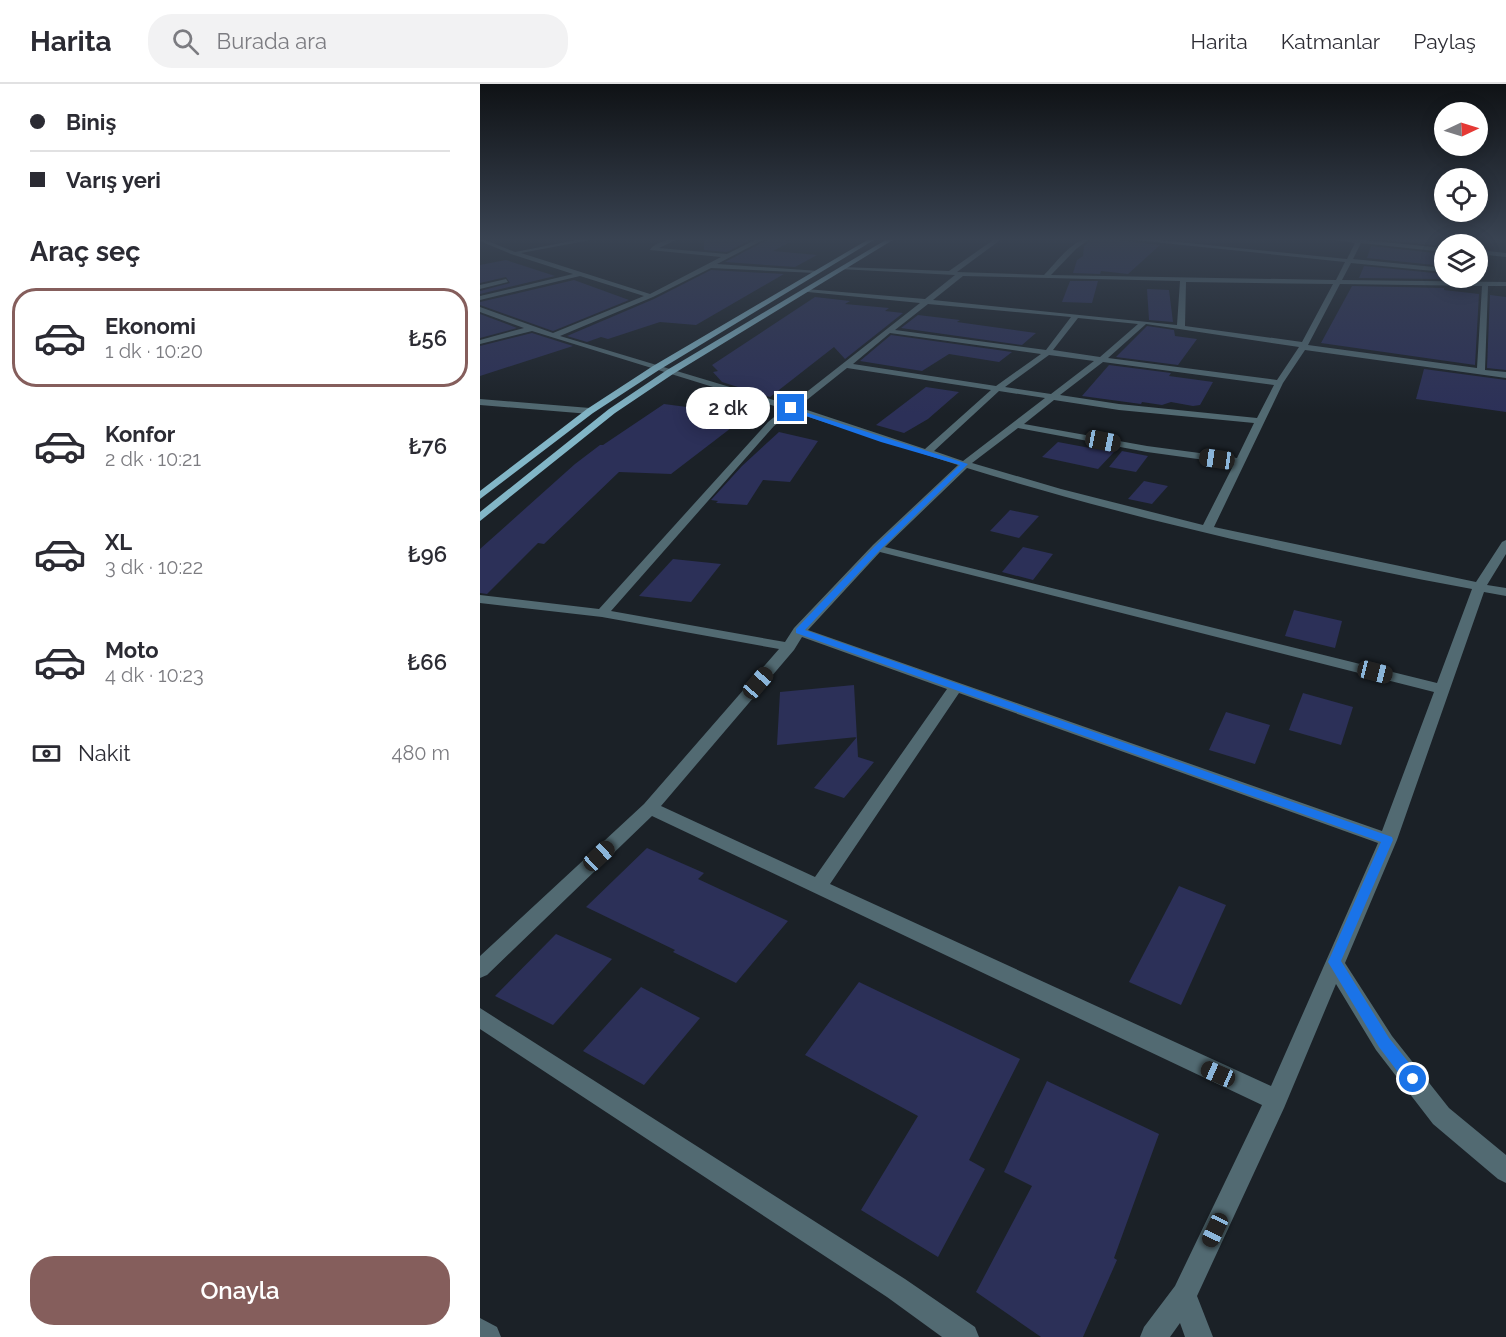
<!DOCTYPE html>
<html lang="tr">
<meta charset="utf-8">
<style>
:root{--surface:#fff;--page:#f2f2f3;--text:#2b2b33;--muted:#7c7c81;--line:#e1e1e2;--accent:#855e5c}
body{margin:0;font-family:Raleway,sans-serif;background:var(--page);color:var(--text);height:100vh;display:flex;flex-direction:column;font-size:22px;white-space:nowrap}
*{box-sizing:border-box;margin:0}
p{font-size:20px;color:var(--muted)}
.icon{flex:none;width:33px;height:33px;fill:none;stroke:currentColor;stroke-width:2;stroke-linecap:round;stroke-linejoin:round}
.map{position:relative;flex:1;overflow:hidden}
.drawer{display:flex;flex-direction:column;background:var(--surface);width:480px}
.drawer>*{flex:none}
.top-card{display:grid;align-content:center;height:132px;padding:0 30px;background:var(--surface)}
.needle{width:39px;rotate:86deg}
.fabs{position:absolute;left:954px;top:18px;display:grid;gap:12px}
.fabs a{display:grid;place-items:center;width:54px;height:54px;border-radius:50%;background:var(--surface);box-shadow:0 3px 15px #0003;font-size:30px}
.end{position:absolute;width:27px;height:27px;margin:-14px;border:8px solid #1a73e8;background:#fff;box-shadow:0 0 0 3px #fff}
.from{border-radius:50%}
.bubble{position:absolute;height:42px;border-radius:21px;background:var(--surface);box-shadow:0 3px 15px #0003;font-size:20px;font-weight:600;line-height:42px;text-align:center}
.car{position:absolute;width:18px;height:36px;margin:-18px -9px;border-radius:8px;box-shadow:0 0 4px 2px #0007;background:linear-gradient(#222 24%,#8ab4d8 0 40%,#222 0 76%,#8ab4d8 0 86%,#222 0)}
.top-card b{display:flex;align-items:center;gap:21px;height:57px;font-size:22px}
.top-card b+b{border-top:2px solid var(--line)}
.top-card i{width:15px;height:15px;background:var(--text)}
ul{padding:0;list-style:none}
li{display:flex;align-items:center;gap:18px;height:99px;margin:0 12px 9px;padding:0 18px;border:3px solid transparent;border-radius:24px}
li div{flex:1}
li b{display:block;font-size:22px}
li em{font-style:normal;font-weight:600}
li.selected{border-color:var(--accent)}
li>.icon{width:54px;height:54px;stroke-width:1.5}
h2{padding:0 30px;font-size:27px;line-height:72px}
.pay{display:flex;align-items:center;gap:15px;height:66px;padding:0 30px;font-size:22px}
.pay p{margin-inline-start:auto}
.cta{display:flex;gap:12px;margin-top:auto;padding:12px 30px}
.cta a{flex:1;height:69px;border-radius:24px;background:var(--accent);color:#fff;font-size:24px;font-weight:600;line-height:69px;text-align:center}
header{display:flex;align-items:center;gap:36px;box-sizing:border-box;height:84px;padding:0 30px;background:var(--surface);border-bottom:2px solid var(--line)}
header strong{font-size:28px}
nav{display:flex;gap:33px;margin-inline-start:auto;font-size:21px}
.search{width:420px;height:54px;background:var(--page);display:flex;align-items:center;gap:15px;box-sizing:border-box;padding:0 21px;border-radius:24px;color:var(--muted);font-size:22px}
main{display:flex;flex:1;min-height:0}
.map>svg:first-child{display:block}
.building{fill:#2c3058}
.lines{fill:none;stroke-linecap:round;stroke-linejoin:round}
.minor{fill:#526a72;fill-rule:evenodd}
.major{fill:#82b6c7;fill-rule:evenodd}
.route{fill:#1a73e8}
</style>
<header>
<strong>Harita</strong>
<div class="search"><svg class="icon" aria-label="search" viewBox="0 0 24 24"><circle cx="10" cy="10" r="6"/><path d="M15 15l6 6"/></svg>Burada ara</div>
<nav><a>Harita</a><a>Katmanlar</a><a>Paylaş</a></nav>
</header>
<main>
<section class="drawer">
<div class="top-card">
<b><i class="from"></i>Biniş</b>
<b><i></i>Varış yeri</b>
</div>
<h2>Araç seç</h2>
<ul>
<li class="selected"><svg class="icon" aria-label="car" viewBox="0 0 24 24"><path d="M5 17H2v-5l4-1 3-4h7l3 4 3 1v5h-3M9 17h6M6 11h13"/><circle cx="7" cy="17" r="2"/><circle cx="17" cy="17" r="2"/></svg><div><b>Ekonomi</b><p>1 dk · 10:20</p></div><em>₺56</em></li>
<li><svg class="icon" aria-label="car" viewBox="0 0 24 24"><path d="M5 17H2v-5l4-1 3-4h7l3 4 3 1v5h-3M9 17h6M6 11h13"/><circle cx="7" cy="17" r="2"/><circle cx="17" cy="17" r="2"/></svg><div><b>Konfor</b><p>2 dk · 10:21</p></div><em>₺76</em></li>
<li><svg class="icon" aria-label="car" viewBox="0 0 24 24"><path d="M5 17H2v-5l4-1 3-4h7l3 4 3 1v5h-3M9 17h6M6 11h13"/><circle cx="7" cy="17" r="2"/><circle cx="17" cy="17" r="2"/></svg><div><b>XL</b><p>3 dk · 10:22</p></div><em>₺96</em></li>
<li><svg class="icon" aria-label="car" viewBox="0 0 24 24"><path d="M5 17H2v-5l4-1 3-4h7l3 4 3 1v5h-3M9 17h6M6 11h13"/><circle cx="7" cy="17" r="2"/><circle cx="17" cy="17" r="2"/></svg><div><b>Moto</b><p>4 dk · 10:23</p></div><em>₺66</em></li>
</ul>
<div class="pay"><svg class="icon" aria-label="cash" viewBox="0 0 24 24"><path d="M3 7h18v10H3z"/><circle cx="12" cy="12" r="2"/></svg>Nakit<p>480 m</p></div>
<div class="cta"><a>Onayla</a></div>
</section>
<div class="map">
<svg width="1026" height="1253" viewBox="0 0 1026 1253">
<rect width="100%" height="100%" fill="#1b2127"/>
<!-- building -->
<g class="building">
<polygon points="224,154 274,154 247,168 224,166"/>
<polygon points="613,154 634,154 636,156 680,161 648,190 621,187 620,190 593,189 597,176 603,172 604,162"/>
<polygon points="891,154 964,154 964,162 891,155"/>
<polygon points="289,155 312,157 293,167 337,171 315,183 245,178"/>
<polygon points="891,162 964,170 964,182 887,174"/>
<polygon points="26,176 75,192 0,210 0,207 30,199 26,193 0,199 0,181"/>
<polygon points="884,182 964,190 964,195 879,194"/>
<polygon points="231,186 304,190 216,241 180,238 128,255 121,253 107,258 87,252 174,215"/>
<polygon points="94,196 149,216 73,247 0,221 0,218"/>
<polygon points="590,197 618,197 612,219 582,218"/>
<polygon points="872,202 964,204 964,206 999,210 995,281 841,259"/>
<polygon points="667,205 689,206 693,238 669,236"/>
<polygon points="1010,211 1026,213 1026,286 1007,284"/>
<polygon points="335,213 370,217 365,220 409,224 405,227 423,229 365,275 354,263 290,313 242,298 233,288 238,287 232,281"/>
<polygon points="0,230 37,244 0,254"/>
<polygon points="438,231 480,236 477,238 556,249 542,261 421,244"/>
<polygon points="667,242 694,246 695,252 717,255 698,281 636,273"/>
<polygon points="52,249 93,262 0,292 0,262"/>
<polygon points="411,251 532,268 519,278 469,270 442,287 380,277"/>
<polygon points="629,281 691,289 689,292 733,298 720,321 713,322 691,318 682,321 662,318 661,320 602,312"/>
<polygon points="944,285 1026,296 1026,328 936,315"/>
<polygon points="446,303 479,308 448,335 424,349 396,341"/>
<polygon points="184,320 268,331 191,390 139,388 64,460 58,459 7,510 0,509 0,465 95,380 120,361 123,361"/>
<polygon points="299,348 338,357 310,398 283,396 267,421 236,419 238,417 231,416 262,382"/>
<polygon points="578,358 610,364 634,368 618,385 562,373"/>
<polygon points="642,367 668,372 656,388 629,383"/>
<polygon points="664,397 688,402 672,420 648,415"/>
<polygon points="530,426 559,432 539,454 510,447"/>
<polygon points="543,463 573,470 553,496 522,488"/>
<polygon points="193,475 241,480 211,518 159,512"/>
<polygon points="814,526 862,537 855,564 805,552"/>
<polygon points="374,601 378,673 394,678 364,714 334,704 377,653 297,661 300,608"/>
<polygon points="823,609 873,623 861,661 809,646"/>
<polygon points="746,628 790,641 775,680 729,666"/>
<polygon points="167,764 224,789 218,795 308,837 256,899 193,868 195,866 106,823"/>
<polygon points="699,802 746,821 701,921 649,898"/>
<polygon points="76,850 132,875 73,941 15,912"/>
<polygon points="379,898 540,975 489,1076 505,1085 458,1173 381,1126 438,1032 325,971"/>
<polygon points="161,903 220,934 164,1001 103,967"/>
<polygon points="567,997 679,1050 634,1174 637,1176 603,1253 561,1253 496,1208 552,1102 524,1088"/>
</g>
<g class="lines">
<!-- minor -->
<g class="minor">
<path d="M 0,154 L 35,168 L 107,154 L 121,154 L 41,169 L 170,210 L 241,173 L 170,166 C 174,159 190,154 200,154 L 179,164 L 247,170 L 279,154 L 287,154 L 237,180 L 339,187 L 336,189 L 231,184 L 173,213 L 80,252 L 310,321 L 440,219 L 328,208 L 326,205 L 445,215 L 475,191 L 359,185 L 362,183 L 469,187 L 516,154 L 523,154 L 477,188 L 564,191 C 576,179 593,154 611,154 L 596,165 L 571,191 L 856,196 L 865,178 L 636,154 L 658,154 L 867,175 L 875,159 L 842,154 L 884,154 L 883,156 L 964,164 L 964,168 L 881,159 L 873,175 L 964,184 L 964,188 L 871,179 L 862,196 L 1026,198 L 1026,202 L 1008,202 L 1005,286 L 1026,288 L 1026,294 L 825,266 L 803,299 L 734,443 L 996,498 L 1022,458 L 1026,456 L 1026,470 L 1007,501 L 1026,504 L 1026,512 L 1004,508 L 917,756 L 865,879 L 912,952 L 969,1024 L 1026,1071 L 1026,1099 L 1018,1095 L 953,1040 L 896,966 L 856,900 L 804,1024 L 717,1212 L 733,1253 L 705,1253 L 700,1239 L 690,1253 L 660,1253 L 664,1243 L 695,1202 L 782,1021 L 172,732 L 7,891 L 0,894 L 0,872 L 164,720 L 299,565 L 122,533 L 0,519 L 0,511 L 119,525 L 288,338 L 304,325 L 52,247 L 0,260 L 0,256 L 44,244 L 0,228 L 0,223 L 73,249 L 164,212 L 100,192 L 0,216 L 0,212 L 93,190 L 31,170 L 0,157 ZM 483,192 L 700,197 L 697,241 L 453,216 ZM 706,198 L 853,200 L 822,258 L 705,242 ZM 860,200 L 1002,202 L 997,284 L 828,261 ZM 448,220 L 591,233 L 566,266 L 415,246 ZM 598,234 L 658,240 L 620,273 L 573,266 ZM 666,240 L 819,263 L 797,296 L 628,274 ZM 410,249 L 561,270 L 516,302 L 373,280 ZM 569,271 L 614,277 L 571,310 L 525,303 ZM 623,278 L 794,301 L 777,334 L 639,320 L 580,311 ZM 367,284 L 511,306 L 445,365 L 318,323 ZM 519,307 L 565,314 L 483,377 L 454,367 ZM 574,316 L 639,326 L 774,339 L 757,374 L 667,362 L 544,340 ZM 313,328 L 478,381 L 393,461 L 314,544 L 305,558 L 131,527 L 294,342 ZM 538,344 L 667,368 L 754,380 L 723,441 L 581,405 L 492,379 ZM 487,384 C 652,435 822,473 992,505 L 957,599 L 405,463 ZM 400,468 L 954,608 L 902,747 L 328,546 ZM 322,553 L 467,605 L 335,793 L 181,722 L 314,566 ZM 479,609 L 898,759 L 791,1002 L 350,800 Z"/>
<polygon points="998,166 1026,169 1026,173 998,170"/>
<polygon points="26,195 28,198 0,205 0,201"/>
<polygon points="0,315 110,324 115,327 110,330 0,321"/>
<polygon points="0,924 425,1195 495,1243 499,1253 462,1253 407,1213 0,945"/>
<polygon points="0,1234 17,1243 21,1253 0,1253"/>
</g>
<!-- major -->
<g class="major">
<polygon points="409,154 416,154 193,290 135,329 0,437 0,428 129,325 187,286"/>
<polygon points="389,155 394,156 179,286 113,329 0,415 0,407 107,325 173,282"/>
</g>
</g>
<!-- sky -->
<linearGradient id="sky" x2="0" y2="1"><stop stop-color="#0f1215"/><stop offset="0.47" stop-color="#394352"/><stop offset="1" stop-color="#394352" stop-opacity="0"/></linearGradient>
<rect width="1026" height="330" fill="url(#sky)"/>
<!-- route -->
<polygon class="route" points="309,323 488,380 400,466 325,546 912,753 913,756 861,877 909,954 938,990 940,995 938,1000 933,1002 927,1000 899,963 848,878 901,758 316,549 316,545 394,463 480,381 401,358 309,326"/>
</svg>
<div class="fabs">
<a><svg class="needle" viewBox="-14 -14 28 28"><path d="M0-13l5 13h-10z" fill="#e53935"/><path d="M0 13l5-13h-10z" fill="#7c7c81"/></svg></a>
<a><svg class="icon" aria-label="locate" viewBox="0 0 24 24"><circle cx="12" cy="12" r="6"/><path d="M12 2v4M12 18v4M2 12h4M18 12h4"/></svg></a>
<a><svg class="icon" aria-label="layers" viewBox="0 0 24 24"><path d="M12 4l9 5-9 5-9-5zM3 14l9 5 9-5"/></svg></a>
</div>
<i class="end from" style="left:933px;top:995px"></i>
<i class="end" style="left:311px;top:324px"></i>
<div class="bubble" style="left:206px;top:303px;width:84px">2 dk</div>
<i class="car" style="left:623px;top:357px;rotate:101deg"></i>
<i class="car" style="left:737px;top:375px;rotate:278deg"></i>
<i class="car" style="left:895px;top:588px;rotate:104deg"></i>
<i class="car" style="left:278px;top:599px;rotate:41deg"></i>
<i class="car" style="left:119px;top:772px;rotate:47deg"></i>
<i class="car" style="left:738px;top:990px;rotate:294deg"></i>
<i class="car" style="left:735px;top:1146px;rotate:205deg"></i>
</div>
</main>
